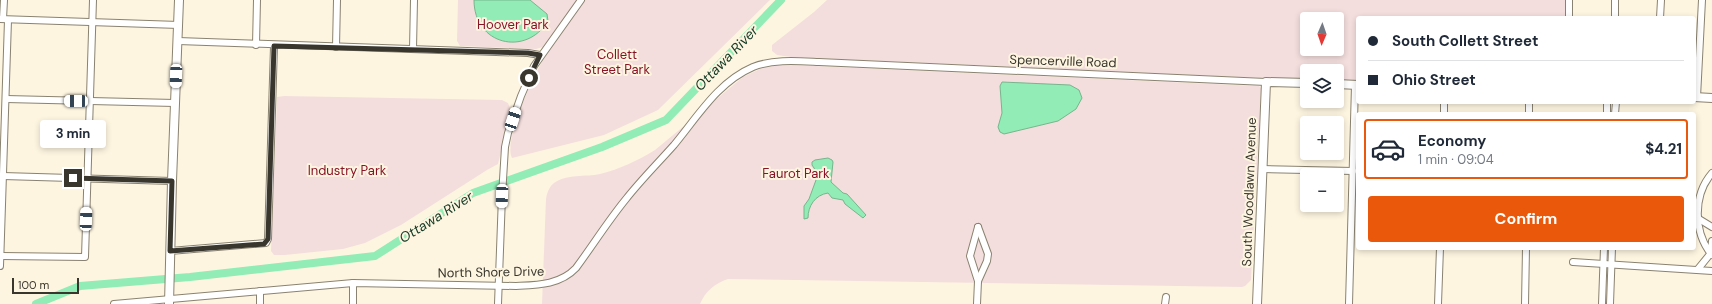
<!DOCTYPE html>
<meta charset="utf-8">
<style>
:root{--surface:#fff;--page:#f6f6f7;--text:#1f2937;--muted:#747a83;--line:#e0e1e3;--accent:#ea580c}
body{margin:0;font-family:"DM Sans",sans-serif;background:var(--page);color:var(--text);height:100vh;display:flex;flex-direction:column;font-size:15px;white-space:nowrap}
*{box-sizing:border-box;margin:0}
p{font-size:13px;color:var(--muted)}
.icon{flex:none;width:22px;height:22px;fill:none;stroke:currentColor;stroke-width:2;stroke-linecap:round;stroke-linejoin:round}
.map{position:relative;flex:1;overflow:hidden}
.drawer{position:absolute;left:1356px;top:112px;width:340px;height:138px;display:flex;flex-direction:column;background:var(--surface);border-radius:4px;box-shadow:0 2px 6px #0003}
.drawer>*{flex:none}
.top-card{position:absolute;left:1356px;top:16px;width:340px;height:88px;border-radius:4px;box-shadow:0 2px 6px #0003;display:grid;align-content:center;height:88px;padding:0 12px;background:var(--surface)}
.needle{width:26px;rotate:182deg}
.controls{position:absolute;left:1300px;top:12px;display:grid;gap:8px}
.controls a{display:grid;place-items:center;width:44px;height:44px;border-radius:4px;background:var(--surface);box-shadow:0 2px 6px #0003;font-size:20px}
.scale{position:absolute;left:12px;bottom:10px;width:67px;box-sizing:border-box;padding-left:4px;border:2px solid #39362e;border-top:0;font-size:11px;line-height:14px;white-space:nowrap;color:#39362e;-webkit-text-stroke:3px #fef5e1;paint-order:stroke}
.end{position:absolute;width:18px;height:18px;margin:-9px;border:5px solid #39362e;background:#fff;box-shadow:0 0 0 2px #fff}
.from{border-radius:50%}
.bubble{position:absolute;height:28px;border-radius:4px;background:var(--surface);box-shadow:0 2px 6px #0003;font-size:13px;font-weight:700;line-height:28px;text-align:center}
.car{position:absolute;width:12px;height:24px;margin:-12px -6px;border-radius:5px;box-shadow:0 0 3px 1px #0007;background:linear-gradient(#fff 24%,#345 0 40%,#fff 0 76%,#345 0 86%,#fff 0)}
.top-card b{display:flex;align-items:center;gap:14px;height:38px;font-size:15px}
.top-card b+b{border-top:1px solid var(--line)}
.top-card i{width:10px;height:10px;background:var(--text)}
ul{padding:7px 0 0;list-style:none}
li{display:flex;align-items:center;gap:12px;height:60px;margin:0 8px 6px;padding:0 4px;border:2px solid transparent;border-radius:4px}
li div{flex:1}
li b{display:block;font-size:15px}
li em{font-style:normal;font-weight:700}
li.active{border-color:var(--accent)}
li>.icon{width:36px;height:36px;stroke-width:1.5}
.action{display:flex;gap:8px;margin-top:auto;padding:8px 12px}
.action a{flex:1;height:46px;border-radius:4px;background:var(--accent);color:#fff;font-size:16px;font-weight:700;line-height:46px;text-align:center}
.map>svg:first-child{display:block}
.green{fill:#f3dedd;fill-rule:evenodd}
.water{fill:#91ecb5;stroke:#77b58c}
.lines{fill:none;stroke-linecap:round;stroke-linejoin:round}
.river{stroke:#91ecb5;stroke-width:8}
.minor-casing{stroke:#8a8270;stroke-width:8}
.major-casing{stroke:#8a8270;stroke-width:10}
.minor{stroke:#fff;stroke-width:6}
.major{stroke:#fff;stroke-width:8}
.route{stroke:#39362e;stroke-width:5}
.labels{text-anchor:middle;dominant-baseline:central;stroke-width:4;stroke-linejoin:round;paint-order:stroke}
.park-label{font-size:13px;fill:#871326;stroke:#fef5e1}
.street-label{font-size:13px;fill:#39362e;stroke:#fef5e1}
.water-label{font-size:14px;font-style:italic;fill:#103822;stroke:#fef5e1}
</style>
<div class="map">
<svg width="1712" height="304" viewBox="0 0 1712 304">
<rect width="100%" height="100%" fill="#fef5e1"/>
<!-- green -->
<g class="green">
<polygon points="458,0 577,0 543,47 536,49 460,46 457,41"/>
<path d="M 585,0 L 770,0 L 658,110 L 604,135 L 512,158 C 503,141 533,77 543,60 C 555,39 571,20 585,0 Z"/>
<path d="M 827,0 L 1566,0 L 1566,18 L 1358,18 L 1358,82 L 1337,81 L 1337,71 L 1307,71 L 1307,80 L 791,57 L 777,55 L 772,51 L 772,45 L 814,12 ZM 1307,19 L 1337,19 L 1337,49 L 1307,49 Z"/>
<path d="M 793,65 L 1259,86 L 1261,88 L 1251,280 L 1245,286 L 1242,287 L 728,279 C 715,283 705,292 700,304 L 542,304 L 546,199 C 547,193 549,187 554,183 C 566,174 586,177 600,174 C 620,169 637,161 655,150 L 743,77 L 760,69 L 773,66 Z"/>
<polygon points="284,96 502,100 508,103 511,111 498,164 487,170 401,225 365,243 343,249 285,255 274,255 271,251 277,99 277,97"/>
</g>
<!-- water -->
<g class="water">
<path d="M 474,0 L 530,0 L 547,14 L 548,21 C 526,57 474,45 474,0 Z"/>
<polygon points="1002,82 1070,85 1079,90 1082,98 1076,109 1058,121 1004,134 1000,132 998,127 1002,113 1000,86"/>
<path d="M 828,158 L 832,160 L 833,162 L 831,182 L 843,193 L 847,194 L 866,215 L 863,218 L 845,204 L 843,200 L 832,198 L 828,193 C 815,195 808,206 808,218 L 804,219 L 804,206 L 809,199 L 816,180 L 816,171 L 812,165 L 812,162 L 815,160 Z"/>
</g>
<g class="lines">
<!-- river -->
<polyline class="river" points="36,304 80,286 190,277 375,256 473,193 602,147 666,120 781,0"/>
<!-- minor casing -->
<g class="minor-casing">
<g id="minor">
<polyline points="1569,18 1569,0"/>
<polyline points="1615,18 1615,0"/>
<polyline points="1660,18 1661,0"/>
<polyline points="0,19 179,25"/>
<polyline points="3,19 4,0"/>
<polyline points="178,41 528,53 540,55"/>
<polyline points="256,45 257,0"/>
<polyline points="336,47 337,0"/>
<polyline points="413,49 414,0"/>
<polyline points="1697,97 1702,0"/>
<polyline points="6,99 175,103"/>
<polyline points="1444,114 1444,102"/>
<polyline points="1529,114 1529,102"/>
<polyline points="1607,114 1607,102"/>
<polyline points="1615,114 1616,102"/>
<polyline points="1262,169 1353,171"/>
<path d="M 1712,173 C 1693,195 1693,232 1712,255"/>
<polyline points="3,176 172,181"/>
<polyline points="1694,216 1712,227"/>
<polyline points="170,251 266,243 268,239 274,46"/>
<polyline points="1711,252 1712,241"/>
<polyline points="1,256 85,257 93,0"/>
<polyline points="1573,262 1712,271"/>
<polyline points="0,266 8,20"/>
<polyline points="1698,269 1711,253"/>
<polyline points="978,281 970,256 978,227"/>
<path d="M 114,304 L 353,283 L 516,286 C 537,285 560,285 576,268 C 593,245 608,221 626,199 C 641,180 658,163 674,145 C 698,116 718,82 753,67 C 774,59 797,61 819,62 L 1266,82"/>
<polyline points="260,304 260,291"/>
<polyline points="353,304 353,283"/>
<polyline points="498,304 502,196 505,147 508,133 521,96 534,66 581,0"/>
<polyline points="977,304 978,281 987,261 988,254 978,227"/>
<polyline points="1165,304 1166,297"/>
<polyline points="1349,304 1355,85"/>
<polyline points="1438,304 1440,248"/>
<polyline points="1525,304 1526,248"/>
<polyline points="1602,304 1604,248"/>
<polyline points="1610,304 1612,248"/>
</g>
</g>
<!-- major casing -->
<g class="major-casing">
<g id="major">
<polyline points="1337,84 1358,85"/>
<polyline points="1694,97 1712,98"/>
<polyline points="169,304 172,181 179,0"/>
<polyline points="1257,304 1266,82 1307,83"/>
</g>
</g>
<!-- minor -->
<use href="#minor" class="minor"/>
<!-- major -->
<use href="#major" class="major"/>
</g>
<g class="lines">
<!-- route -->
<polyline class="route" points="73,178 172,181 170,251 264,244 268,239 274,46 528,53 540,55 529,78"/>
</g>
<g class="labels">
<!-- park labels -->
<g class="park-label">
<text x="513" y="24">Hoover Park</text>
<text x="617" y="54">Collett<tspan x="617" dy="15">Street Park</tspan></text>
<text x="347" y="170">Industry Park</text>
<text x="796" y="173">Faurot Park</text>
</g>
<!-- street labels -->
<g class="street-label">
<text transform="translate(1063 61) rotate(2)">Spencerville Road</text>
<text transform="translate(1249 192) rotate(-88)">South Woodlawn Avenue</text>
<text transform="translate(491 272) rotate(-1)">North Shore Drive</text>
</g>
<!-- water labels -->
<g class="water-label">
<text transform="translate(726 58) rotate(-46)">Ottawa River</text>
<text transform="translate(436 217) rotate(-32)">Ottawa River</text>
</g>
</g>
</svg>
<div class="controls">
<a><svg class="needle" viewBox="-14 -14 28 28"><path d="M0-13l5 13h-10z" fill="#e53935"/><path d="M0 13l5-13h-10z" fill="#747a83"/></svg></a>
<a><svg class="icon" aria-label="layers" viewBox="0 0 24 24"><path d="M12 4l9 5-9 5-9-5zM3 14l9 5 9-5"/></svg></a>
<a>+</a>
<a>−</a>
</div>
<div class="scale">100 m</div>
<i class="end from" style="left:529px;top:78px"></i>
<i class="end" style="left:73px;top:178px"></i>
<div class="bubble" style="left:40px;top:120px;width:66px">3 min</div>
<i class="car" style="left:176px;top:76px;rotate:182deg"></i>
<i class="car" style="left:76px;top:101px;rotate:271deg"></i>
<i class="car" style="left:513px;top:119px;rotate:18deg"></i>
<i class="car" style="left:502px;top:196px;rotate:182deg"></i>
<i class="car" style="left:86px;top:219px;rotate:2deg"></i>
<div class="top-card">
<b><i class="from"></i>South Collett Street</b>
<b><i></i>Ohio Street</b>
</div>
<section class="drawer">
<ul>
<li class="active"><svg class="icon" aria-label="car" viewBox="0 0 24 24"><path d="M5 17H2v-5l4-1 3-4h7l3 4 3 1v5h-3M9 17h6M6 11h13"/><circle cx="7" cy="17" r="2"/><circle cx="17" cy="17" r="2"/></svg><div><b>Economy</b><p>1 min · 09:04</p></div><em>$4.21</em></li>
</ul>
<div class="action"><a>Confirm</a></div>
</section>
</div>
